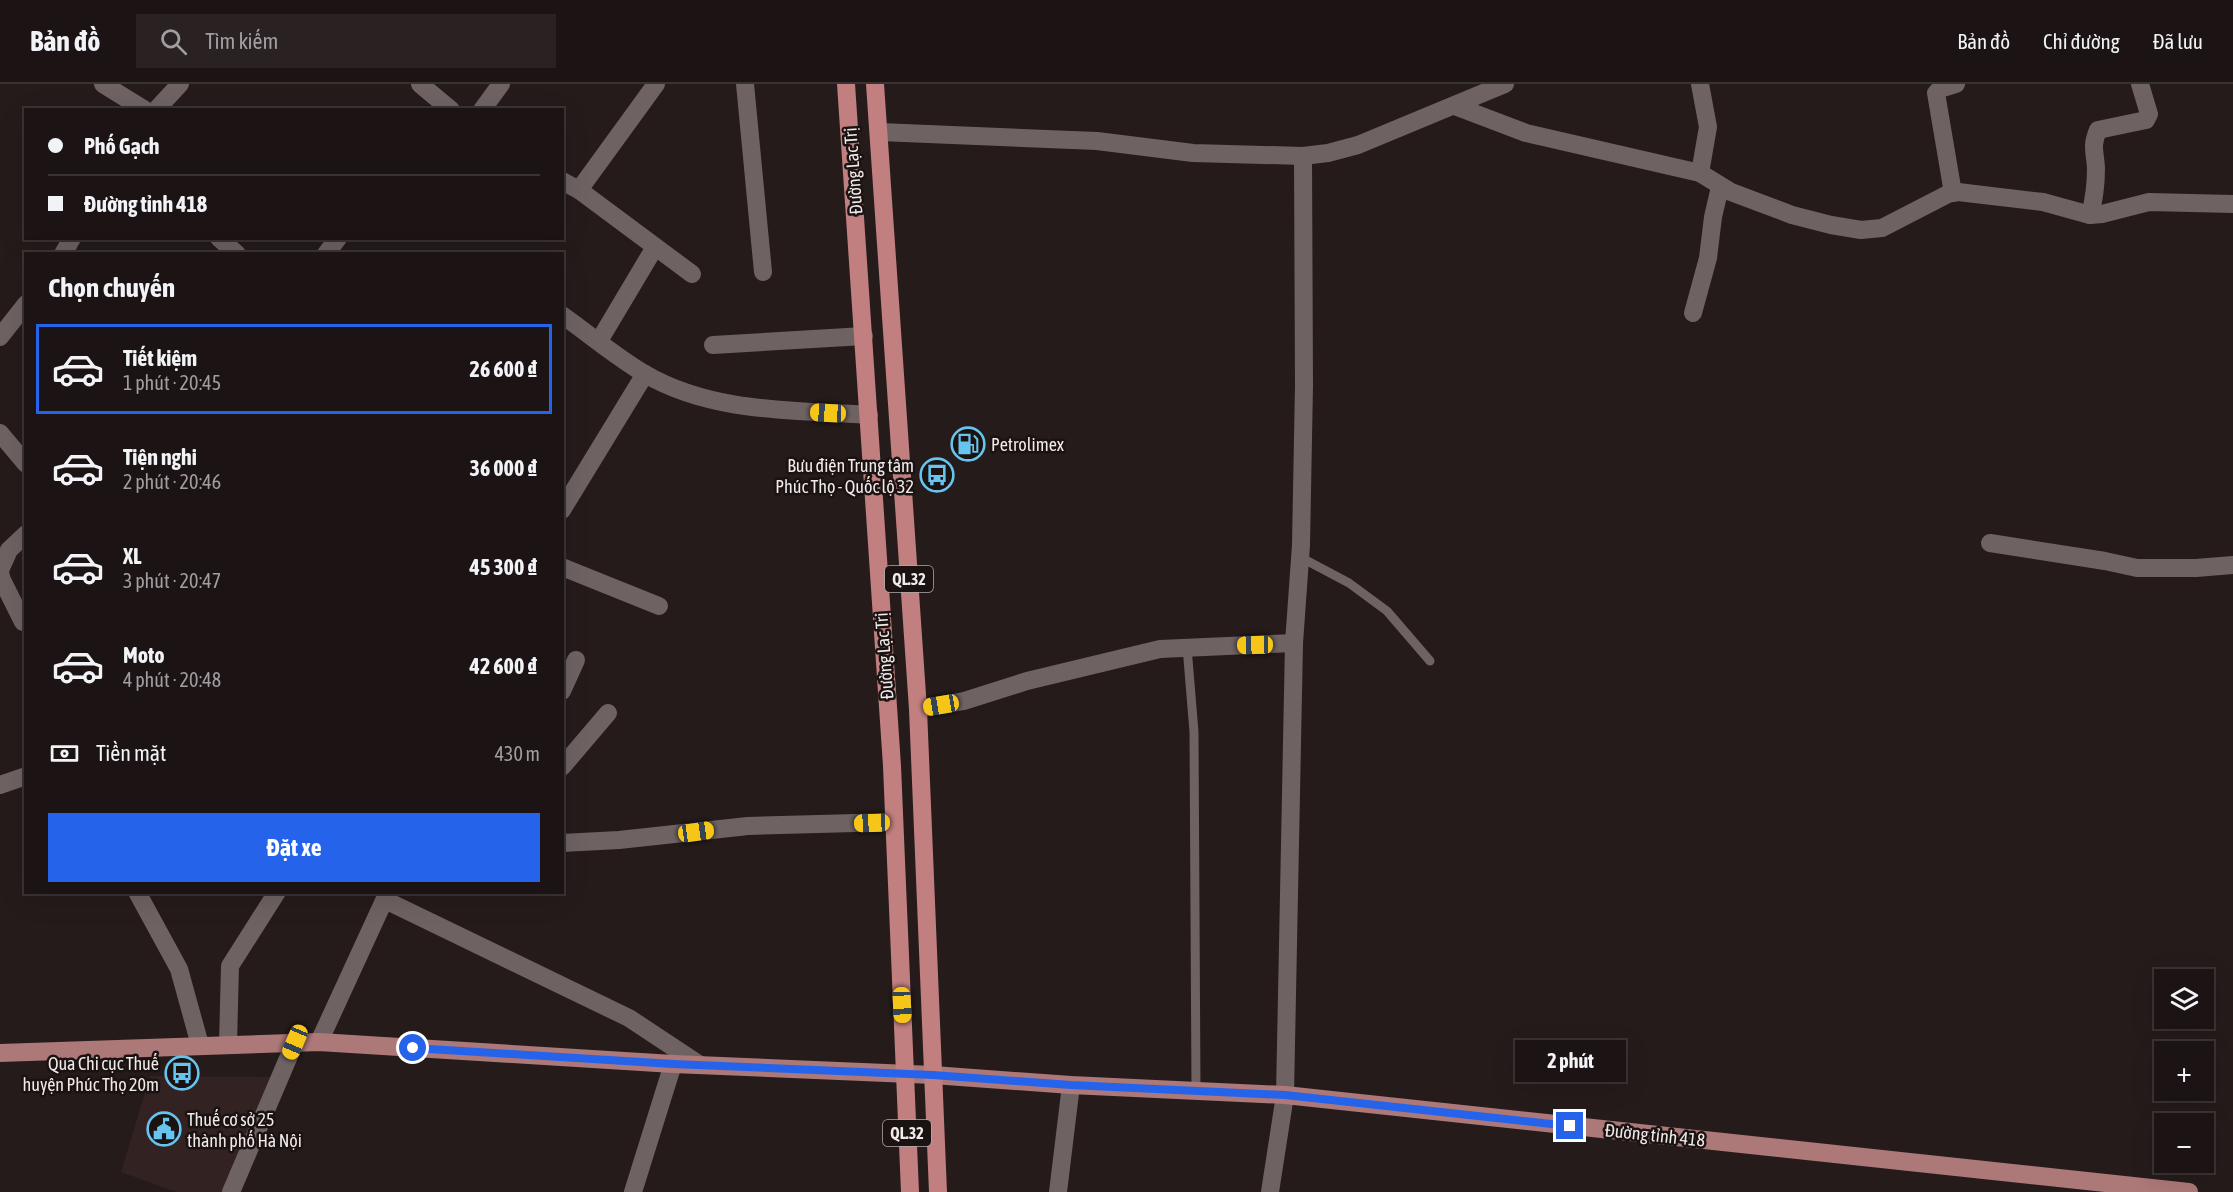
<!DOCTYPE html>
<html lang="vi">
<meta charset="utf-8">
<style>
:root{--surface:#1c1414;--page:#292122;--text:#f1f3f6;--muted:#a09ea0;--line:#3a3334;--accent:#2563eb}
body{margin:0;font-family:"Asap Condensed",sans-serif;background:var(--page);color:var(--text);height:100vh;display:flex;flex-direction:column;font-size:22px;white-space:nowrap}
*{box-sizing:border-box;margin:0}
p{font-size:20px;color:var(--muted)}
.icon{flex:none;width:33px;height:33px;fill:none;stroke:currentColor;stroke-width:2;stroke-linecap:round;stroke-linejoin:round}
.map{position:relative;flex:1;overflow:hidden}
.side{position:absolute;left:24px;top:168px;width:540px;height:642px;display:flex;flex-direction:column;background:var(--surface);border-radius:0px;box-shadow:0 6px 24px #0002,0 0 0 2px var(--line)}
.side>*{flex:none}
.guide{position:absolute;left:24px;top:24px;width:540px;height:132px;border-radius:0px;box-shadow:0 6px 24px #0002,0 0 0 2px var(--line);display:grid;align-content:center;height:132px;padding:0 24px;background:var(--surface)}
.controls{position:absolute;left:2154px;top:885px;display:grid;gap:12px}
.controls a{display:grid;place-items:center;width:60px;height:60px;border-radius:0px;background:var(--surface);box-shadow:0 6px 24px #0002,0 0 0 2px var(--line);font-size:30px}
.end{position:absolute;width:27px;height:27px;margin:-14px;border:8px solid #2563eb;background:#fff;box-shadow:0 0 0 3px #fff}
.from{border-radius:50%}
.bubble{position:absolute;height:42px;border-radius:0px;background:var(--surface);box-shadow:0 6px 24px #0002,0 0 0 2px var(--line);font-size:20px;font-weight:700;line-height:42px;text-align:center}
.car{position:absolute;width:18px;height:36px;margin:-18px -9px;border-radius:8px;box-shadow:0 0 4px 2px #0007;background:linear-gradient(#f5c518 24%,#345 0 40%,#f5c518 0 76%,#345 0 86%,#f5c518 0)}
.guide b{display:flex;align-items:center;gap:21px;height:57px;font-size:22px}
.guide b+b{border-top:2px solid var(--line)}
.guide i{width:15px;height:15px;background:var(--text)}
ul{padding:0;list-style:none}
li{display:flex;align-items:center;gap:18px;height:90px;margin:0 12px 9px;padding:0 12px;border:3px solid transparent;border-radius:0px}
li div{flex:1}
li b{display:block;font-size:22px}
li em{font-style:normal;font-weight:700}
li.current{border-color:var(--accent)}
li>.icon{width:54px;height:54px;stroke-width:1.5}
h2{padding:0 24px;font-size:27px;line-height:72px}
.pay{display:flex;align-items:center;gap:15px;height:66px;padding:0 24px;font-size:22px}
.pay p{margin-inline-start:auto}
.cta{display:flex;gap:12px;margin-top:auto;padding:12px 24px}
.cta a{flex:1;height:69px;border-radius:0px;background:var(--accent);color:#fff;font-size:24px;font-weight:700;line-height:69px;text-align:center}
header{display:flex;align-items:center;gap:36px;box-sizing:border-box;height:84px;padding:0 30px;background:var(--surface);border-bottom:2px solid var(--line)}
header strong{font-size:28px}
nav{display:flex;gap:33px;margin-inline-start:auto;font-size:21px}
.search{width:420px;height:54px;background:var(--page);display:flex;align-items:center;gap:15px;box-sizing:border-box;padding:0 21px;border-radius:0px;color:var(--muted);font-size:22px}
.map>svg:first-child{display:block}
.built{fill:#322}
.lines{fill:none;stroke-linecap:round;stroke-linejoin:round}
.service{stroke:#6e6362;stroke-width:9}
.minor{stroke:#6e6362;stroke-width:18}
.primary{stroke:#ac7878;stroke-width:18}
.trunk{stroke:#c17f7f;stroke-width:18}
.route{stroke:#2563eb;stroke-width:8}
.labels{text-anchor:middle;dominant-baseline:central;stroke-width:5;stroke-linejoin:round;paint-order:stroke}
.shield{fill:#1b1212;stroke:#b1a9a9;stroke-width:1.5}
.shield-label{font-size:16px;font-weight:bold;fill:#f1eaea}
.street-label{font-size:18px;fill:#f1eaea;stroke:#1b1212}
.poi-label{font-size:18px;fill:#f1eaea;stroke:#1b1212;text-anchor:start}
</style>
<header>
<strong>Bản đồ</strong>
<div class="search"><svg class="icon" aria-label="search" viewBox="0 0 24 24"><circle cx="10" cy="10" r="6"/><path d="M15 15l6 6"/></svg>Tìm kiếm</div>
<nav><a>Bản đồ</a><a>Chỉ đường</a><a>Đã lưu</a></nav>
</header>
<div class="map">
<svg width="2233" height="1108" viewBox="0 0 2233 1108">
<rect width="100%" height="100%" fill="#251b1b"/>
<!-- built -->
<polygon class="built" points="150,992 272,993 225,1108 176,1108 121,1088"/>
<g class="lines">
<!-- service -->
<g class="service">
<polyline points="1300,473 1349,499 1387,527 1430,577"/>
<polyline points="1187,563 1194,648 1196,1006"/>
</g>
<!-- minor -->
<g class="minor">
<polyline points="103,0 145,26"/>
<polyline points="420,0 451,26"/>
<polyline points="745,0 763,188"/>
<polyline points="1700,0 1708,43 1700,89"/>
<polyline points="1455,22 1526,49 1700,89 1731,108 1792,131 1831,141 1861,146 1882,144 1948,110 1958,108 2043,118 2090,131 2102,130 2149,118 2233,120"/>
<polyline points="156,26 180,0"/>
<polyline points="482,26 501,0"/>
<polyline points="880,48 1097,57 1193,69 1303,72 1328,69 1358,61 1505,0"/>
<polyline points="562,97 579,106 656,0"/>
<polyline points="579,106 692,190"/>
<polyline points="1953,109 1936,9 1940,5 1956,0"/>
<path d="M 2090,131 C 2094,116 2096,100 2096,84 C 2095,67 2091,63 2098,46 L 2146,36 L 2149,30 L 2140,0"/>
<polyline points="219,154 237,170"/>
<polyline points="63,170 72,154"/>
<polyline points="326,170 338,154"/>
<polyline points="1693,229 1708,174 1713,133 1720,103"/>
<path d="M 562,231 C 589,250 616,273 645,290 C 712,329 793,326 869,331"/>
<polyline points="0,253 26,220"/>
<polyline points="599,257 655,163"/>
<polyline points="713,261 864,252"/>
<polyline points="0,349 26,380"/>
<polyline points="562,426 645,290"/>
<polyline points="1990,459 2105,477 2137,484 2196,484 2233,481"/>
<polyline points="562,483 659,522"/>
<polyline points="0,486 9,466 26,450"/>
<polyline points="0,489 2,496 23,538"/>
<polyline points="1294,559 1301,461 1304,301 1303,72"/>
<polyline points="562,607 576,576"/>
<polyline points="918,625 964,617 1027,597 1160,565 1294,559 1285,1011 1270,1108"/>
<polyline points="562,683 608,629"/>
<polyline points="0,701 26,692"/>
<polyline points="562,759 619,756 748,742 893,738"/>
<polyline points="137,808 179,885 200,961"/>
<polyline points="385,816 629,934 700,981"/>
<polyline points="319,958 388,808"/>
<polyline points="228,960 230,882 277,808"/>
<polyline points="231,1108 295,958"/>
<polyline points="633,1108 673,980"/>
<polyline points="1058,1108 1071,1001"/>
</g>
<!-- primary -->
<polyline class="primary" points="0,969 319,958 673,980 933,991 1071,1001 1285,1011 2189,1108"/>
<!-- trunk -->
<g class="trunk">
<polyline points="846,0 892,682 910,1108"/>
<polyline points="875,0 918,625 938,1108"/>
</g>
</g>
<g class="lines">
<!-- route -->
<polyline class="route" points="413,964 673,980 933,991 1071,1001 1285,1011 1570,1042"/>
</g>
<!-- icons -->
<defs>
<g id="fuel-ring" transform="scale(1.725)"><circle r="9.5" fill="#1b1212" stroke="#66c4ef" stroke-width="1.5"/><path d="M-5.5-6h7V0h2V4h1.3V-2.5L3-4.5l.8-.8L6-3V5H2.5V1h-1V6h-7ZM-4.2-4.7v3.2H.2V-4.7Z" fill="#66c4ef"/></g>
<g id="bus-ring" transform="scale(1.725)"><circle r="9.5" fill="#1b1212" stroke="#66c4ef" stroke-width="1.5"/><path d="M-5-6H5V4H4V6H2V4H-2V6H-4V4H-5ZM-3.5-4V0h7V-4ZM-3.5 1.2v1.5H-2V1.2ZM2 1.2v1.5H3.5V1.2Z" fill="#66c4ef"/></g>
<g id="civic-ring" transform="scale(1.725)"><circle r="9.5" fill="#1b1212" stroke="#66c4ef" stroke-width="1.5"/><path d="M-.6-6.5H3V-4.5H.6V-3L4-1V1h2V6H-6V1h2V-1L-.6-3ZM-1.2 2.5V6h2.4V2.5Z" fill="#66c4ef"/></g>
</defs>
<g fill-rule="evenodd">
<use href="#fuel-ring" x="968" y="360"/>
<use href="#bus-ring" x="937" y="391"/>
<use href="#bus-ring" x="182" y="989"/>
<use href="#civic-ring" x="164" y="1045"/>
</g>
<g class="labels">
<!-- shield labels -->
<g class="shield">
<rect x="885" y="482" width="48" height="26" rx="4.5"/>
<rect x="883" y="1036" width="48" height="26" rx="4.5"/>
</g>
<g class="shield-label">
<text x="909" y="495">QL.32</text>
<text x="907" y="1049">QL.32</text>
</g>
<!-- street labels -->
<g class="street-label">
<text transform="translate(853 87) rotate(-94)">Đường Lạc Trị</text>
<text transform="translate(884 572) rotate(-94)">Đường Lạc Trị</text>
<text transform="translate(1655 1051) rotate(6)">Đường tỉnh 418</text>
</g>
<!-- poi labels -->
<g class="poi-label">
<text x="991" y="360">Petrolimex</text>
<text x="914" y="381" text-anchor="end">Bưu điện Trung tâm<tspan x="914" dy="21">Phúc Thọ - Quốc lộ 32</tspan></text>
<text x="159" y="979" text-anchor="end">Qua Chi cục Thuế<tspan x="159" dy="21">huyện Phúc Thọ 20m</tspan></text>
<text x="187" y="1035">Thuế cơ sở 25<tspan x="187" dy="21">thành phố Hà Nội</tspan></text>
</g>
</g>
</svg>
<div class="controls">
<a><svg class="icon" aria-label="layers" viewBox="0 0 24 24"><path d="M12 4l9 5-9 5-9-5zM3 14l9 5 9-5"/></svg></a>
<a>+</a>
<a>−</a>
</div>
<i class="end from" style="left:413px;top:964px"></i>
<i class="end" style="left:1570px;top:1042px"></i>
<div class="bubble" style="left:1515px;top:956px;width:111px">2 phút</div>
<i class="car" style="left:828px;top:329px;rotate:273deg"></i>
<i class="car" style="left:1255px;top:561px;rotate:269deg"></i>
<i class="car" style="left:941px;top:621px;rotate:260deg"></i>
<i class="car" style="left:872px;top:739px;rotate:268deg"></i>
<i class="car" style="left:696px;top:748px;rotate:82deg"></i>
<i class="car" style="left:902px;top:921px;rotate:177deg"></i>
<i class="car" style="left:295px;top:958px;rotate:203deg"></i>
<div class="guide">
<b><i class="from"></i>Phố Gạch</b>
<b><i></i>Đường tỉnh 418</b>
</div>
<section class="side">
<h2>Chọn chuyến</h2>
<ul>
<li class="current"><svg class="icon" aria-label="car" viewBox="0 0 24 24"><path d="M5 17H2v-5l4-1 3-4h7l3 4 3 1v5h-3M9 17h6M6 11h13"/><circle cx="7" cy="17" r="2"/><circle cx="17" cy="17" r="2"/></svg><div><b>Tiết kiệm</b><p>1 phút · 20:45</p></div><em>26 600 ₫</em></li>
<li><svg class="icon" aria-label="car" viewBox="0 0 24 24"><path d="M5 17H2v-5l4-1 3-4h7l3 4 3 1v5h-3M9 17h6M6 11h13"/><circle cx="7" cy="17" r="2"/><circle cx="17" cy="17" r="2"/></svg><div><b>Tiện nghi</b><p>2 phút · 20:46</p></div><em>36 000 ₫</em></li>
<li><svg class="icon" aria-label="car" viewBox="0 0 24 24"><path d="M5 17H2v-5l4-1 3-4h7l3 4 3 1v5h-3M9 17h6M6 11h13"/><circle cx="7" cy="17" r="2"/><circle cx="17" cy="17" r="2"/></svg><div><b>XL</b><p>3 phút · 20:47</p></div><em>45 300 ₫</em></li>
<li><svg class="icon" aria-label="car" viewBox="0 0 24 24"><path d="M5 17H2v-5l4-1 3-4h7l3 4 3 1v5h-3M9 17h6M6 11h13"/><circle cx="7" cy="17" r="2"/><circle cx="17" cy="17" r="2"/></svg><div><b>Moto</b><p>4 phút · 20:48</p></div><em>42 600 ₫</em></li>
</ul>
<div class="pay"><svg class="icon" aria-label="cash" viewBox="0 0 24 24"><path d="M3 7h18v10H3z"/><circle cx="12" cy="12" r="2"/></svg>Tiền mặt<p>430 m</p></div>
<div class="cta"><a>Đặt xe</a></div>
</section>
</div>
